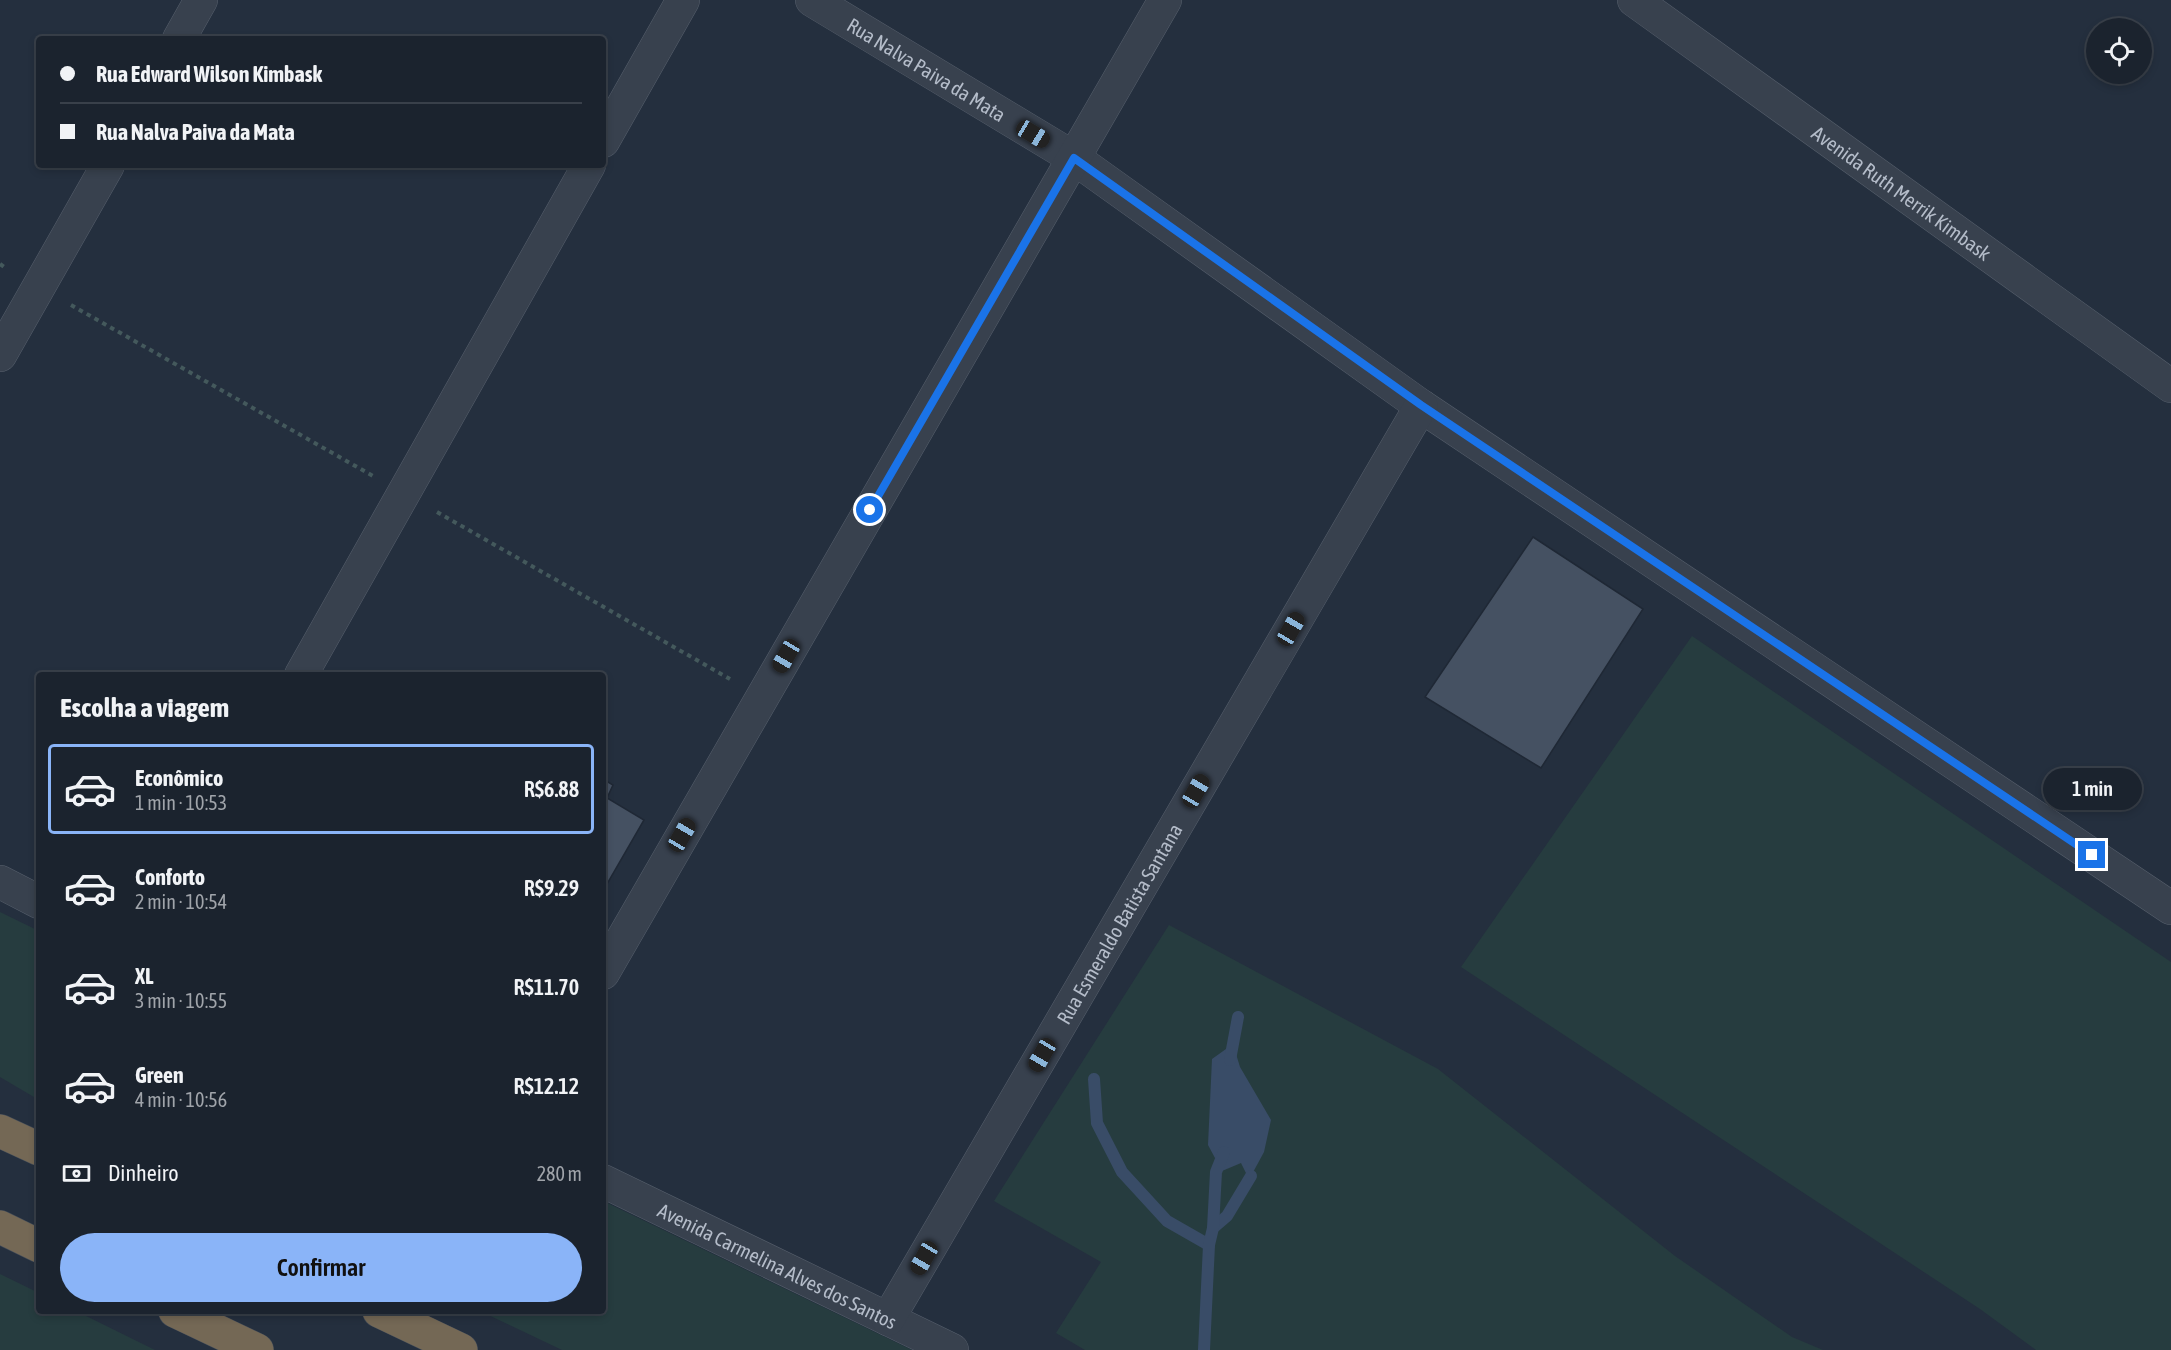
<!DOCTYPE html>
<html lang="pt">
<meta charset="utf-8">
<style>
:root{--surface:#1b232e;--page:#242b36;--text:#f1f3f6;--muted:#a0a4aa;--line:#39404a;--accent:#8ab4f8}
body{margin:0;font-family:"Asap Condensed",sans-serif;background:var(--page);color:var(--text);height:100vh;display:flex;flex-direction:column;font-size:22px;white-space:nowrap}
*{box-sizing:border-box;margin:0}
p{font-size:20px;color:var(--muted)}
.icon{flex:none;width:33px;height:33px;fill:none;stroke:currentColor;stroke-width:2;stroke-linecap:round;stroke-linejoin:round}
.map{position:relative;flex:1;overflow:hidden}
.sheet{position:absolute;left:36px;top:672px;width:570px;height:642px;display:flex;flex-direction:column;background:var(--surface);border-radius:6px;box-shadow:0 3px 9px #0003,0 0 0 2px var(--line)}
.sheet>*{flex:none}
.hud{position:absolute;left:36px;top:36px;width:570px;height:132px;border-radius:6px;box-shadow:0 3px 9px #0003,0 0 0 2px var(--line);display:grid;align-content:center;height:132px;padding:0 24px;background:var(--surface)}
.tools{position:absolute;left:2086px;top:18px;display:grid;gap:12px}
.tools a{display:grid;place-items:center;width:66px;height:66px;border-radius:50%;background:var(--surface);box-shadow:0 3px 9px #0003,0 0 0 2px var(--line);font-size:30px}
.end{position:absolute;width:27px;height:27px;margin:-14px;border:8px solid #1a73e8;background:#fff;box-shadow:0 0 0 3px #fff}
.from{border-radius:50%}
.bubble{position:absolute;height:42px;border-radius:21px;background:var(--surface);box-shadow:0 3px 9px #0003,0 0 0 2px var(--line);font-size:20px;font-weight:600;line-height:42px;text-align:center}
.car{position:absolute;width:18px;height:36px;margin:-18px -9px;border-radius:8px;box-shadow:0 0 4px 2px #0007;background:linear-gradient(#222 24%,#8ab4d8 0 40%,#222 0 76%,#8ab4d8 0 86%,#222 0)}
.hud b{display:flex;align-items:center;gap:21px;height:57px;font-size:22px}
.hud b+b{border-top:2px solid var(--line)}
.hud i{width:15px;height:15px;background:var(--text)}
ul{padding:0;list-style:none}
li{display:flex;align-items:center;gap:18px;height:90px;margin:0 12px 9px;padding:0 12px;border:3px solid transparent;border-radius:6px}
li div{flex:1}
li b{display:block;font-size:22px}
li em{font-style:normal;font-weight:600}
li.selected{border-color:var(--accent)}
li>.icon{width:54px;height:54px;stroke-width:1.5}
h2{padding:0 24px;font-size:27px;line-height:72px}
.pay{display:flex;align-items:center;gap:15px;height:66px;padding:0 24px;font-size:22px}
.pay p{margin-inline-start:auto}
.button{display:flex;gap:12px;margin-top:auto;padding:12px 24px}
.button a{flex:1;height:69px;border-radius:36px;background:var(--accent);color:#111;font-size:24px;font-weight:600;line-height:69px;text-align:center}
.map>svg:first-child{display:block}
.green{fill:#263c3f}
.water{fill:#394c67}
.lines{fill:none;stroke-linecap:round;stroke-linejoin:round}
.stream{stroke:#394c67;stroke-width:12}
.building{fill:#455162;stroke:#1f2835;stroke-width:1.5}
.minor-casing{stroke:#565f6c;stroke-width:34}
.highway-casing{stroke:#434c59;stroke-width:34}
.path{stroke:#44595c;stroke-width:4;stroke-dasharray:4.5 4.5;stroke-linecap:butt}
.minor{stroke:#38414e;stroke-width:33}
.highway{stroke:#746855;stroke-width:33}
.route{stroke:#1a73e8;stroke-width:8}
.labels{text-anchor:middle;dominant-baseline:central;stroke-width:5;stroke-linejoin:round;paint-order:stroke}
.street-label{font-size:20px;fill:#b4bcc9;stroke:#1d2633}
</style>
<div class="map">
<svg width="2171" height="1350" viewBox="0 0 2171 1350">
<rect width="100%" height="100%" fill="#242f3e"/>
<!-- green -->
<g class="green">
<polygon points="1692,636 2171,962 2171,1350 2036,1350 1980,1309 1461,967"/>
<polygon points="0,912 39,931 39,1100 0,1077"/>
<polygon points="1169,925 1438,1069 1675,1256 1792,1337 1823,1350 1085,1350 1056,1333 1101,1262 994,1201"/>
<polygon points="603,1201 912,1350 562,1350 480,1311 603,1311"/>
<polygon points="0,1274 39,1293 39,1311 76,1311 155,1350 0,1350"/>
</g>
<!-- water -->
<polygon class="water" points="1233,1044 1240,1067 1271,1120 1264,1152 1251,1176 1247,1175 1241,1163 1222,1171 1208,1145 1212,1059"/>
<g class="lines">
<!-- stream -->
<g class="stream">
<polyline points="1230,1060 1238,1017"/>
<polyline points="1094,1079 1097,1123 1122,1172 1167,1221 1209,1245"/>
<polyline points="1213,1228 1227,1216 1251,1176"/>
<polyline points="1204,1350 1209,1245 1213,1228 1216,1172 1224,1152"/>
</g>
</g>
<!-- building -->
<g class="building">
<polygon points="1533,537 1643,609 1541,768 1425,697"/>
<polygon points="603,779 613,785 607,798 644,820 603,891"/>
</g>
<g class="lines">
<!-- minor casing -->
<g class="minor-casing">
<g id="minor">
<path id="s1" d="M 812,0 L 1074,158 L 1421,406 L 2171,908"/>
<path id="s2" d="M 1634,0 L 2171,386"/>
<polyline points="179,39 201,0"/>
<polyline points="603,141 683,0"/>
<polyline points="0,355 108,165"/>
<polyline points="301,675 589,165"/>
<polyline points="0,882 39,902"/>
<polyline points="603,973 1165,0"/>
<path id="s3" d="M 603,1181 L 952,1350"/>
<path id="s4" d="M 888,1319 L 1421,406"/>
</g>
</g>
<!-- highway casing -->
<g class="highway-casing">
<g id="highway">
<polyline points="0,1131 39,1149"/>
<polyline points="0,1227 39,1246"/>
<polyline points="175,1311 257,1350"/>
<polyline points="379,1311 461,1350"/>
</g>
</g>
<!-- path -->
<g class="path">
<polyline points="0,264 7,269"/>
<polyline points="71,305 373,476"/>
<polyline points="437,512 730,679"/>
</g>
<!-- minor -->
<use href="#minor" class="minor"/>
<!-- highway -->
<use href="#highway" class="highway"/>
</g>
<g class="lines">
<!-- route -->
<polyline class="route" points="870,510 1074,158 1421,405 2092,855"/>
</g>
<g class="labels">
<!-- street labels -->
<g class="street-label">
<text stroke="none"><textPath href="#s1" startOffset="134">Rua Nalva Paiva da Mata</textPath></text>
<text stroke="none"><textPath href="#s2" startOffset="330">Avenida Ruth Merrik Kimbask</textPath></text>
<text stroke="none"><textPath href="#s4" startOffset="458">Rua Esmeraldo Batista Santana</textPath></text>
<text stroke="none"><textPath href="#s3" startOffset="194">Avenida Carmelina Alves dos Santos</textPath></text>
</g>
</g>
</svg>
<div class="tools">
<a><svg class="icon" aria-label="locate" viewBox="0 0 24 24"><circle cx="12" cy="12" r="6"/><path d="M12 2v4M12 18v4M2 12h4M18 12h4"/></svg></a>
</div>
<i class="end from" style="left:870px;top:510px"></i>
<i class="end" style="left:2092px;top:855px"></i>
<div class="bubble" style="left:2043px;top:768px;width:99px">1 min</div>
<i class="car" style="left:1033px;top:134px;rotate:121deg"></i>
<i class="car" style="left:1291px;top:629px;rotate:30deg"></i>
<i class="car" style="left:786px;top:656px;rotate:210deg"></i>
<i class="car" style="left:1196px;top:791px;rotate:30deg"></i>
<i class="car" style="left:682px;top:835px;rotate:30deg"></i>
<i class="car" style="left:1042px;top:1055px;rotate:210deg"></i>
<i class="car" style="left:924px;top:1258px;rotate:210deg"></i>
<div class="hud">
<b><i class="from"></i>Rua Edward Wilson Kimbask</b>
<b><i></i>Rua Nalva Paiva da Mata</b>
</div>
<section class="sheet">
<h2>Escolha a viagem</h2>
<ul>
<li class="selected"><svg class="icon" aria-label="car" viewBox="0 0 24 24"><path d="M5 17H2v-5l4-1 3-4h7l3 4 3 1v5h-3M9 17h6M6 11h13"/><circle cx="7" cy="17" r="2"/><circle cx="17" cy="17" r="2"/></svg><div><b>Econômico</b><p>1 min · 10:53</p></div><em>R$6.88</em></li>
<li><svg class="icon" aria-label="car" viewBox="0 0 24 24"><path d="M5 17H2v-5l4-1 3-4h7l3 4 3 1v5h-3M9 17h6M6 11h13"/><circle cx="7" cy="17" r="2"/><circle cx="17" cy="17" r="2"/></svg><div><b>Conforto</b><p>2 min · 10:54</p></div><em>R$9.29</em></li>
<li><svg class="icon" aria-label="car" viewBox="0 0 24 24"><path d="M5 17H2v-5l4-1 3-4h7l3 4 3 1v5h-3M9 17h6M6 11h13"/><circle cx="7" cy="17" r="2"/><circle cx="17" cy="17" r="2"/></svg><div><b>XL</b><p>3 min · 10:55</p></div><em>R$11.70</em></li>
<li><svg class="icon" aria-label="car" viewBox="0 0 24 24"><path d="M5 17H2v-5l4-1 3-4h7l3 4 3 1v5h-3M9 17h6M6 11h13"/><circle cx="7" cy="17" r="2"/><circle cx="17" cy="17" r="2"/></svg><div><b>Green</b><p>4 min · 10:56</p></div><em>R$12.12</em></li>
</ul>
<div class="pay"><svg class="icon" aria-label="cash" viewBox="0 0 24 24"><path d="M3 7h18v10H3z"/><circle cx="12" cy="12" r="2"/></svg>Dinheiro<p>280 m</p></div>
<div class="button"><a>Confirmar</a></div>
</section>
</div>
